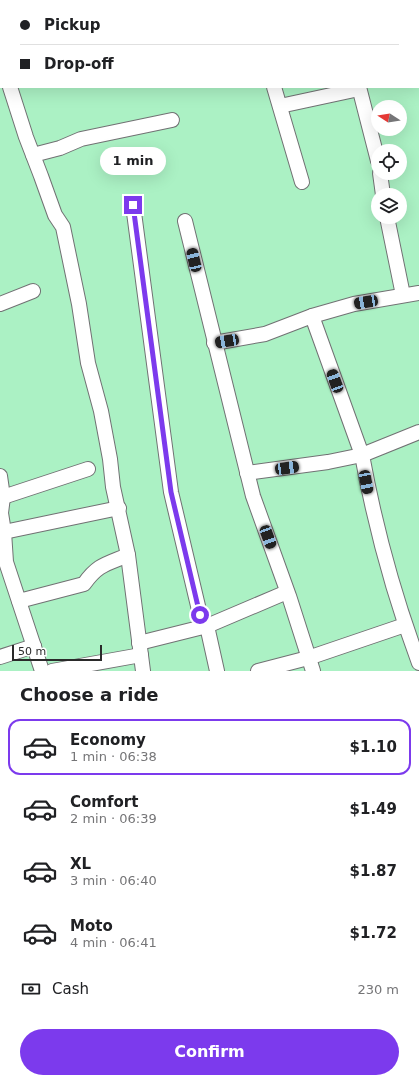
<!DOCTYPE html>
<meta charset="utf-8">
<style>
:root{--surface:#fff;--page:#f6f6f6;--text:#202124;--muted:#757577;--line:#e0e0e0;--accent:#7c3aed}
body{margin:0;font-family:"DejaVu Sans",sans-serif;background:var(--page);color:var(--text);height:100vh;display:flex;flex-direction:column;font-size:15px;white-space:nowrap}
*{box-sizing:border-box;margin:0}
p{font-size:13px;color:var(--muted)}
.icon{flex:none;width:22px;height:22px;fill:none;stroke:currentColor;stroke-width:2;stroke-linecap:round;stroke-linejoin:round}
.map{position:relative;height:671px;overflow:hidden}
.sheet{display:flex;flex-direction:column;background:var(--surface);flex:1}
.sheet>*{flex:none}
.hud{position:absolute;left:0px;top:0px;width:419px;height:88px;box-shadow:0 4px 16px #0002;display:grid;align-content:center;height:88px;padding:0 20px;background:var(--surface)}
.needle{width:26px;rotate:282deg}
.controls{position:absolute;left:371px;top:100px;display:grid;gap:8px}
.controls a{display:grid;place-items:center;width:36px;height:36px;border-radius:50%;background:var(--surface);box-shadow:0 4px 16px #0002;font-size:20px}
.scale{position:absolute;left:12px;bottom:10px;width:90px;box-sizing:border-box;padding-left:4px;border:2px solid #2a2a2a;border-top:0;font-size:11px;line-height:14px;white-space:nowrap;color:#2a2a2a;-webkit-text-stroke:3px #fff;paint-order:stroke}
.end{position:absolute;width:18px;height:18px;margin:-9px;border:5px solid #7c3aed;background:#fff;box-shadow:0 0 0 2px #fff}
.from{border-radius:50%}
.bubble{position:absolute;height:28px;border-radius:14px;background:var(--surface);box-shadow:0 4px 16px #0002;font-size:13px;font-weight:700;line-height:28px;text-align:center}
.car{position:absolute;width:12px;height:24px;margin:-12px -6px;border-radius:5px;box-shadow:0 0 3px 1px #0007;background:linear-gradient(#222 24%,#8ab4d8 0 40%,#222 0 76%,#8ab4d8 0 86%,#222 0)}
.hud b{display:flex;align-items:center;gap:14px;height:38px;font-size:15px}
.hud b+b{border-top:1px solid var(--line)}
.hud i{width:10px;height:10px;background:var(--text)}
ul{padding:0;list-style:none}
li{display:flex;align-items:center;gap:12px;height:56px;margin:0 8px 6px;padding:0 12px;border:2px solid transparent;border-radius:12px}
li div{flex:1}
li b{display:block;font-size:15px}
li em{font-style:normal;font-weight:700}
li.current{border-color:var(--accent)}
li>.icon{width:36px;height:36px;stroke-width:1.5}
h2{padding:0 20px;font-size:18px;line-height:48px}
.pay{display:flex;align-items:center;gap:10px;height:44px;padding:0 20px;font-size:15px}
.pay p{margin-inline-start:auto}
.cta{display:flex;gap:8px;margin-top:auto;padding:8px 20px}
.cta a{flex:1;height:46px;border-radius:24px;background:var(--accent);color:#fff;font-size:16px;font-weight:700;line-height:46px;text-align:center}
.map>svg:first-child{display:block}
.green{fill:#abf1c4;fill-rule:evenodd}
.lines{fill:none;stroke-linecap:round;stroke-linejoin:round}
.minor-casing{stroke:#717173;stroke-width:16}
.minor{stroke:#fff;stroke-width:14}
.route{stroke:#7c3aed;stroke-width:5}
</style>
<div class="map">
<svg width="419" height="671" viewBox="0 0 419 671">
<rect width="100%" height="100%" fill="#f2f3f4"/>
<!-- green -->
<path class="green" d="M 0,0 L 419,0 L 419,671 L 0,671 ZM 1,1 L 418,1 L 418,87 L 1,87 ZM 378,107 L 400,107 L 400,129 L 378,129 ZM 378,151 L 400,151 L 400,173 L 378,173 ZM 378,195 L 400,195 L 400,217 L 378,217 Z"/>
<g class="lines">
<!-- minor casing -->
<g class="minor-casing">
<g id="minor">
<polyline points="248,0 248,1"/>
<polyline points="404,0 404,1"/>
<polyline points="270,1 274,0"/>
<polyline points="0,55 1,58"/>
<polyline points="418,56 419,60"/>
<polyline points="10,87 26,137 41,176 55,215 63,227 79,304 88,363 101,411 110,459 113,487 128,555 143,671"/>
<polyline points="274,87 302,182"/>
<polyline points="359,87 378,161"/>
<polyline points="280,106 359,89"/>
<polyline points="33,155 60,148 81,139 172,120"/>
<polyline points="380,173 383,195"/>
<polyline points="133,205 171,492 203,627"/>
<polyline points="387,217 403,295"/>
<polyline points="185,221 253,496 289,596 313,671"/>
<polyline points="0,304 33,291"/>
<polyline points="214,343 265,334 312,316 354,304 419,293"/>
<path d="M 419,432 L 362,455 C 375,526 394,596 419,663"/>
<polyline points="247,473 328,462 362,455 312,316"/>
<polyline points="0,476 3,497 1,513 4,532 6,562 42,671"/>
<polyline points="0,497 3,497 88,469"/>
<polyline points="4,532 119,508"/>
<path d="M 19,601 L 84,584 C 98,564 107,564 128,555"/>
<polyline points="207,626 217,671"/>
<polyline points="139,643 207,626 287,592"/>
<polyline points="0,657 34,646"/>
<polyline points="52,671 141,655"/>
<polyline points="258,671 308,658 405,625"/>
</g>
</g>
<!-- minor -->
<use href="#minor" class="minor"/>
</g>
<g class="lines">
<!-- route -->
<polyline class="route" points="133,205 171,492 200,615"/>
</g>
</svg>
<div class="controls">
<a><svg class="needle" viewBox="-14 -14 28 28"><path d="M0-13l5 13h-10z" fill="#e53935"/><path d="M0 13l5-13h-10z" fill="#757577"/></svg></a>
<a><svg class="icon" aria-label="locate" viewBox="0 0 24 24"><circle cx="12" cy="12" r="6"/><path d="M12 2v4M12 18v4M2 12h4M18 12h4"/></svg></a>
<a><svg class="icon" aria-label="layers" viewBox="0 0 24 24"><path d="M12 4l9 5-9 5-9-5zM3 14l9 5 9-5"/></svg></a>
</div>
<div class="scale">50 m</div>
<i class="end from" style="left:200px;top:615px"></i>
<i class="end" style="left:133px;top:205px"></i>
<div class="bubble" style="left:100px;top:147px;width:66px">1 min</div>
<i class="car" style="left:194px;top:260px;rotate:347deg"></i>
<i class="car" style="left:366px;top:302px;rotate:260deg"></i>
<i class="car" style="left:227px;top:341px;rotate:260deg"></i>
<i class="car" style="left:335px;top:381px;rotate:340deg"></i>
<i class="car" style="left:287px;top:468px;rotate:82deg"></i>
<i class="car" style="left:366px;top:482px;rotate:169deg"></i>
<i class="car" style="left:268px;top:537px;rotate:160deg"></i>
<div class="hud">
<b><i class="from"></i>Pickup</b>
<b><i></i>Drop-off</b>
</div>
</div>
<section class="sheet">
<h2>Choose a ride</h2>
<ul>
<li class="current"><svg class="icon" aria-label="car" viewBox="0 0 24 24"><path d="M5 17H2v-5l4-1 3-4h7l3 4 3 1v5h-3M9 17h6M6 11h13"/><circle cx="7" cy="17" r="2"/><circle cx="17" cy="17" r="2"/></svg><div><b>Economy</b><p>1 min · 06:38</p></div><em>$1.10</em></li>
<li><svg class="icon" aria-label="car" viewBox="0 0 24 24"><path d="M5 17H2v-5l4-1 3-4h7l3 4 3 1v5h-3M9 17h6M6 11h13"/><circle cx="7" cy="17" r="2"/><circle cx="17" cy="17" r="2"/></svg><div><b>Comfort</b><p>2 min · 06:39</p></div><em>$1.49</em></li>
<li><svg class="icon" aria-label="car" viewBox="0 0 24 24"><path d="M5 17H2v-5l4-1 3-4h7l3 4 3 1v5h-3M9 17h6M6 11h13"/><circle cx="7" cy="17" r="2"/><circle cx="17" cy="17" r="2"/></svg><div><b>XL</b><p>3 min · 06:40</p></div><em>$1.87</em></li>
<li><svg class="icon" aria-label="car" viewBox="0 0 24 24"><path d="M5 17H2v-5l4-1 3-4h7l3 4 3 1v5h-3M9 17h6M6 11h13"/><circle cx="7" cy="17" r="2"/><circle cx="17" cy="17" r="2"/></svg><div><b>Moto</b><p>4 min · 06:41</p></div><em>$1.72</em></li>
</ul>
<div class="pay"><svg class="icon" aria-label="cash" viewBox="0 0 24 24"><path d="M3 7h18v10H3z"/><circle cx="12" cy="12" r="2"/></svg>Cash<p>230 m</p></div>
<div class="cta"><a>Confirm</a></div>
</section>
